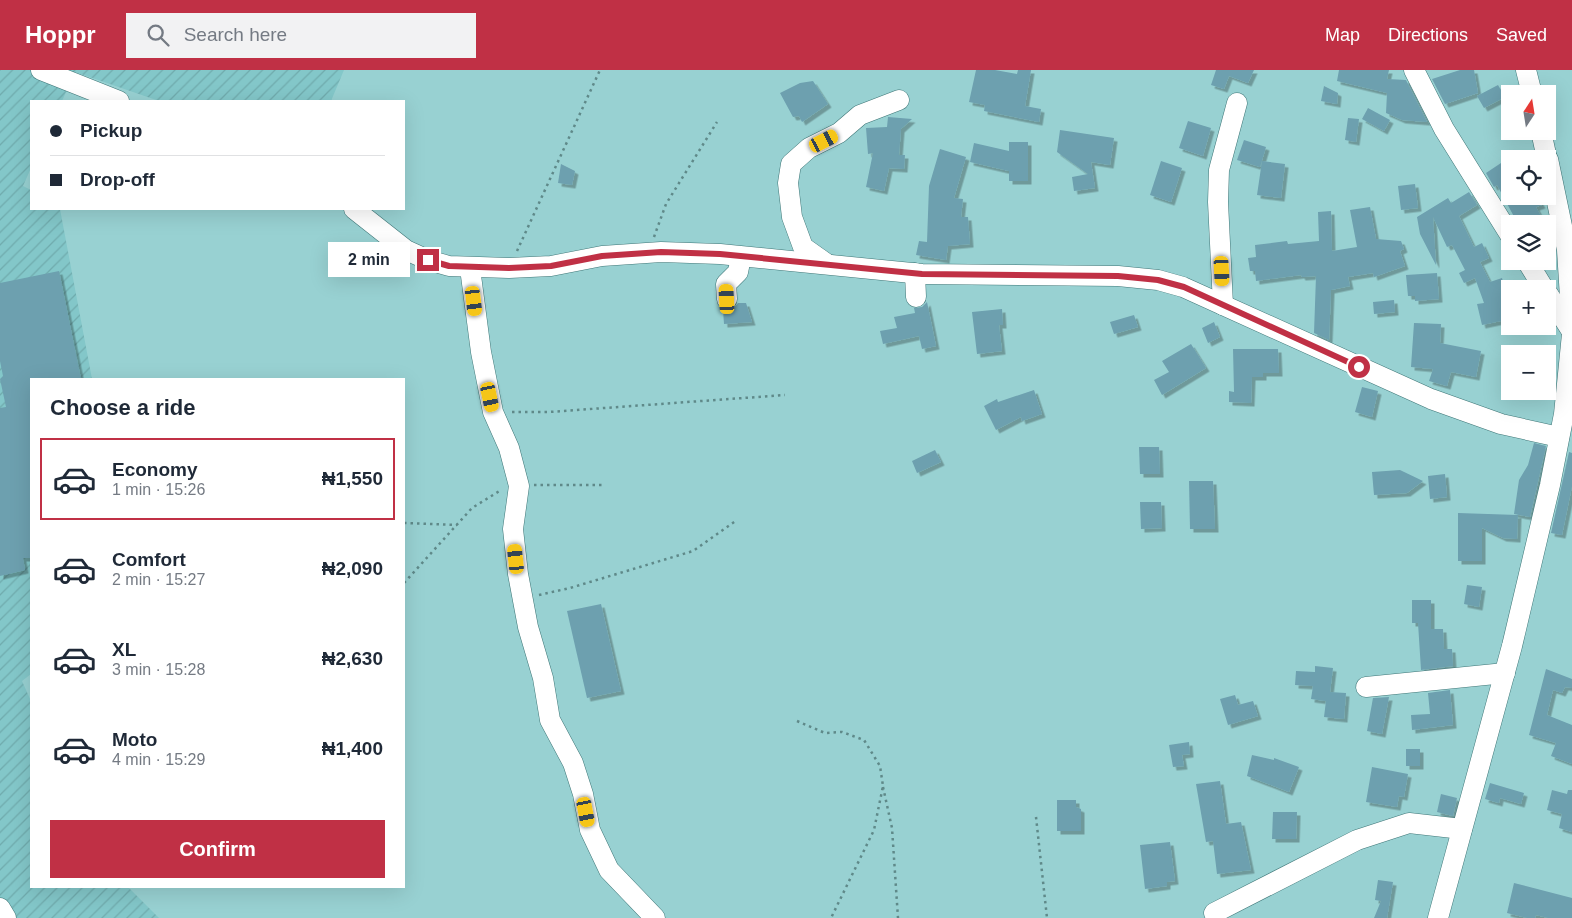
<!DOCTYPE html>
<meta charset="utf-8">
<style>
:root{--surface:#fff;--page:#f2f2f3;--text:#1f2937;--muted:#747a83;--line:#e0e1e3;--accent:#c03045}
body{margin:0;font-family:Arial,sans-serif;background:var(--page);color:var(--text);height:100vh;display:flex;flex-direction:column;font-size:19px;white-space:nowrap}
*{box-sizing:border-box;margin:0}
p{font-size:16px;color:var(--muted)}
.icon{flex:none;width:28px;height:28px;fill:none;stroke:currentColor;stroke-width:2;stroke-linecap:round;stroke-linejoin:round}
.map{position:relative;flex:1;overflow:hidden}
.sheet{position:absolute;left:30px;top:308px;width:375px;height:510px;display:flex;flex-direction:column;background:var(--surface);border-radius:0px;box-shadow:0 5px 20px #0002}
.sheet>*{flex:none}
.hud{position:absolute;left:30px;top:30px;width:375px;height:110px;border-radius:0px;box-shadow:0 5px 20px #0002;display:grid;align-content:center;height:110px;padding:0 20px;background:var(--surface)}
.needle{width:32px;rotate:12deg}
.controls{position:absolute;left:1501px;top:15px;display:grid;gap:10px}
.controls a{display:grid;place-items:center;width:55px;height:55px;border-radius:0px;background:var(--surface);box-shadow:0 5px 20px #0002;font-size:25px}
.end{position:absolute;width:22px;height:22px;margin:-11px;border:6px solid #c03045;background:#fff;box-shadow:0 0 0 2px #fff}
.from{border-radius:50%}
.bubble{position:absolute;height:35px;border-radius:0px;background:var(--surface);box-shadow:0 5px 20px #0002;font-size:16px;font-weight:800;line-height:35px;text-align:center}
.car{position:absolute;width:15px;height:30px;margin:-15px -8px;border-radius:6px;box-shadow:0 0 4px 1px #0007;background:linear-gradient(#f5c518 24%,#345 0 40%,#f5c518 0 76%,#345 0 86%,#f5c518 0)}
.hud b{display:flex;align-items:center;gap:18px;height:48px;font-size:19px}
.hud b+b{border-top:1px solid var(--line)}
.hud i{width:12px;height:12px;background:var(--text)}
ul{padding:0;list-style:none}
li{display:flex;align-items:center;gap:15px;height:82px;margin:0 10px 8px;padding:0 10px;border:2px solid transparent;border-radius:0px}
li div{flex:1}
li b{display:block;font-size:19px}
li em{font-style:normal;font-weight:800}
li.current{border-color:var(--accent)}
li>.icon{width:45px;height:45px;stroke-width:1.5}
h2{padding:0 20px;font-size:22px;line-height:60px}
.action{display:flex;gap:10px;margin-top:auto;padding:10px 20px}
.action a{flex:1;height:58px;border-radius:0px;background:var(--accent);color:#fff;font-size:20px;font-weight:800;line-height:58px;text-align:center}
header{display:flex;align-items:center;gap:30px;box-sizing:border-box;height:70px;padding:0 25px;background:var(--accent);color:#fff}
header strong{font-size:24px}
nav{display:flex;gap:28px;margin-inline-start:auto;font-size:18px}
.search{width:350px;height:45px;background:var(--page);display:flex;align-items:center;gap:12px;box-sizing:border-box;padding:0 18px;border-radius:0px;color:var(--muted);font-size:19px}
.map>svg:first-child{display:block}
.industrial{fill:url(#industrial-furrows)}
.building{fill:#6da0af;filter:url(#shadow)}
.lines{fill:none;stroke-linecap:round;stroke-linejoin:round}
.minor-casing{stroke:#3e7677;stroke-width:21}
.path{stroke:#5f8989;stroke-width:2.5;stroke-dasharray:2.5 4;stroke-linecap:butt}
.minor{stroke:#fff;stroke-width:20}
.route{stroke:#c03045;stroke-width:6}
</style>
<header>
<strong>Hoppr</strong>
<div class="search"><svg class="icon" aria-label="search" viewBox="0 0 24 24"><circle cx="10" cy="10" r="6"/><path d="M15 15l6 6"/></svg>Search here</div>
<nav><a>Map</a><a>Directions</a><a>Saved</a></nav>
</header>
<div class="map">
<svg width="1572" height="848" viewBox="0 0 1572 848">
<defs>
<pattern id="industrial-furrows" width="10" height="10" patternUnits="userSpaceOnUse" patternTransform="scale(1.25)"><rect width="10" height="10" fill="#83c7c9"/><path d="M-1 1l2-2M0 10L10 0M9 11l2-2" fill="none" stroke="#70abad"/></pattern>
<filter id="shadow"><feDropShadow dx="3.5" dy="3.5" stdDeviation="0" flood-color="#0004"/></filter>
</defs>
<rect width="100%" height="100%" fill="#98d1d2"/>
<!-- industrial -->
<polygon class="industrial" points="0,0 344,0 331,31 159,31 75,2 62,31 31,31 31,98 23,116 31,120 31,139 60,139 92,309 31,309 31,604 22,611 31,631 31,816 127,816 159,848 0,848"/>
<!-- building -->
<g class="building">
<polygon points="976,0 995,0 1017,4 1018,0 1031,0 1025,36 1041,39 1039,52 984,41 985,35 969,32"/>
<polygon points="1216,0 1254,0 1248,13 1229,6 1224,19 1211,15"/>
<polygon points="1339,0 1389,0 1387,9 1406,10 1427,52 1402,50 1386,43 1387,23 1337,11"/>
<polygon points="1460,0 1474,0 1478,23 1445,34 1432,9"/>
<polygon points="813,11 828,34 802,52 799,46 793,47 780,23 800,13"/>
<polygon points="1498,15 1505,27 1484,38 1477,26"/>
<polygon points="1324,16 1338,23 1337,34 1321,31"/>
<polygon points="1368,38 1390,50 1384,61 1362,49"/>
<polygon points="888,47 912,49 901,59 899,85 905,85 904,99 889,98 884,121 866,117 873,83 868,84 866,58 887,57"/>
<polygon points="1348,48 1359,49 1356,72 1345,70"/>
<polygon points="1188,51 1211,58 1203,86 1179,78"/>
<polygon points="1060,60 1114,68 1110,95 1091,92 1095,118 1074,121 1072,107 1088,104 1057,82"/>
<polygon points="1244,70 1266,77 1260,97 1237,90"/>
<polygon points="1009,72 1028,72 1028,111 1009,111 1009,101 970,92 974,73 1009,81"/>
<polygon points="940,79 966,87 954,128 963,129 961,147 968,147 970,174 948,176 946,190 916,185 919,171 927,172 929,116"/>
<polygon points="1510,87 1510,126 1537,126 1542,135 1536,137 1543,150 1536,154 1518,154 1497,115 1494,117 1486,103"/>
<polygon points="1161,91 1182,98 1171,132 1150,125"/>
<polygon points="1262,91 1285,94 1281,128 1257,125"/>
<polygon points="561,94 575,101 572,115 558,113"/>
<polygon points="1415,114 1418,138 1401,140 1398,116"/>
<polygon points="1469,122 1477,135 1459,146 1474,177 1482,173 1489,188 1480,192 1490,212 1502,208 1510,239 1510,249 1482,255 1477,234 1484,233 1475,208 1464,213 1459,203 1465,200 1452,175 1447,177 1433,147 1436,195 1420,164 1417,147 1448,128 1451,133"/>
<polygon points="1370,137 1376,169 1401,171 1404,179 1400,181 1405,196 1374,207 1373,203 1348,207 1350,216 1331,220 1329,270 1314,263 1316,206 1302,207 1301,205 1256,211 1255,201 1250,201 1248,188 1256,187 1255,175 1287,171 1288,174 1319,171 1318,142 1331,141 1332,181 1357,177 1350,140"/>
<polygon points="59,201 81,309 31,309 31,488 23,488 25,500 0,506 0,338 6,337 0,309 3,306 0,291 0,213"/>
<polygon points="1437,203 1439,229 1415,231 1415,226 1408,226 1406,205"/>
<polygon points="1394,230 1395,242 1374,244 1373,232"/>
<polygon points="927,232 936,276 922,279 919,266 883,274 880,261 897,258 894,247 915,243 914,238 922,237"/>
<polygon points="738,233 746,233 752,252 724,254 723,240 733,239"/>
<polygon points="1002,239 1003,255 999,255 1002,281 977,284 972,242"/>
<polygon points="1134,245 1138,257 1114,264 1110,252"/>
<polygon points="1214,252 1220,267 1208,273 1202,258"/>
<polygon points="1414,253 1441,254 1440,273 1481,281 1476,307 1451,302 1447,316 1429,311 1433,299 1411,297"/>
<polygon points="1191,274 1206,298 1162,325 1154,310 1169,302 1162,291"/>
<polygon points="1233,279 1278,279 1279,303 1263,303 1263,307 1252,307 1251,333 1229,332 1229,321 1234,322"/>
<polygon points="1362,317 1378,321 1372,347 1355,342"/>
<polygon points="1034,320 1042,344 1022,351 1021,347 996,360 984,336 997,329 998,332"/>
<polygon points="1534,373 1546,376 1530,447 1514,444 1519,410 1528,395"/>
<polygon points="1139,377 1159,377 1160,404 1140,404"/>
<polygon points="935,380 941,392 917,403 912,391"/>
<polygon points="1569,382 1572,383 1572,416 1562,465 1551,463"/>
<polygon points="1400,400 1423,411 1407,423 1374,425 1372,402"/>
<polygon points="1445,404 1447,427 1430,429 1428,406"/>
<polygon points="1189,411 1213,411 1215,459 1190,459"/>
<polygon points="1140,432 1161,432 1162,458 1141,459"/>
<polygon points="1458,443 1518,445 1517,469 1503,468 1482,458 1482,491 1458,491"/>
<polygon points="1467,515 1482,517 1479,537 1464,534"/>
<polygon points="1412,530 1431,530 1431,559 1443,559 1444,579 1452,579 1453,596 1421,600 1418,553 1412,553"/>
<polygon points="601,534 621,621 587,628 567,541"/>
<polygon points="1315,596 1333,598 1330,622 1346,623 1344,649 1324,647 1326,631 1311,629 1313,616 1295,615 1296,601 1315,602"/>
<polygon points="1546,599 1572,609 1572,618 1565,617 1562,623 1553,620 1547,645 1572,655 1572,694 1551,686 1556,673 1529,665"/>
<polygon points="1450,620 1453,655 1412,660 1411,645 1430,644 1428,623"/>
<polygon points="1235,625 1238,635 1253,631 1258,646 1228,655 1220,629"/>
<polygon points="1389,627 1382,664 1367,661 1373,628"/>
<polygon points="1189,672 1190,684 1182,685 1184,696 1173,697 1169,675"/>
<rect x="1406" y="679" width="14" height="17"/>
<polygon points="1252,685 1274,690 1274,688 1299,697 1289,722 1247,706"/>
<polygon points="1372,697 1408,704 1404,727 1399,726 1397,737 1366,732"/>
<polygon points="1220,711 1226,754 1241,752 1251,800 1217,804 1213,771 1206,772 1196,714"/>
<polygon points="1490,713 1524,723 1521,734 1500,728 1499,733 1485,729"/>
<polygon points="1552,720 1567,724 1568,720 1572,720 1572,762 1559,758 1562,744 1547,740"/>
<polygon points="1441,724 1457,728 1453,746 1437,742"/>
<polygon points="1057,730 1076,730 1076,737 1081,739 1081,761 1057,761"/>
<polygon points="1273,742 1297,742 1296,769 1272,769"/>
<polygon points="1170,772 1175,811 1167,812 1167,816 1145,819 1140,775"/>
<polygon points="1378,810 1393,812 1387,848 1374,848 1381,831 1375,830"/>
<polygon points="1514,813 1572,828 1572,848 1548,848 1536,845 1535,848 1527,848 1507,843"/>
</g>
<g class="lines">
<!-- minor casing -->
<g class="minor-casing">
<g id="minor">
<polyline points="41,0 119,31"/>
<polyline points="1414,0 1444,59 1510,165"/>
<polyline points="1526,0 1532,24"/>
<polyline points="1541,61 1547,89"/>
<polyline points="1548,89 1567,180 1572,259"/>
<polyline points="354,139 406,180 428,190 449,196 509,198 551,196 602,186 661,182 720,184 922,204 1118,206 1158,210 1183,217 1431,329 1501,354 1559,367"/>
<polyline points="1527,191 1544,219"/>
<polyline points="827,194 803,177 792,147 788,113 791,94 809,78 839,63 860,45 899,30"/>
<polyline points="470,198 481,282 493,342 509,378 519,416 513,459 518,504 528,557 543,608 550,650 573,693 583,724 590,760 609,800 655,848"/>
<polyline points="915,203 916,227"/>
<polyline points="1548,224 1571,260"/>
<polyline points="727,229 726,214 738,202 741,187"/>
<polyline points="1223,235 1218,132 1219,100 1237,33"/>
<polyline points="1366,617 1505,603"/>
<polyline points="0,838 6,848"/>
<polyline points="1214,843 1357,770 1409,753 1462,759"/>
<polyline points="1438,848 1512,576 1550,415 1564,344 1572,264"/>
</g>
</g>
<!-- path -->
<g class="path">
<polyline points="654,167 666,134 717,52"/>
<polyline points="517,181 600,0"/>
<polyline points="512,342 549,342 785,325"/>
<polyline points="534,415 603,415"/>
<polyline points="404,453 457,455"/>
<polyline points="404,513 472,438 501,420"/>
<polyline points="539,525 570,518 693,481 737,450"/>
<polyline points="797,651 825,663 842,662 864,670 880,696 883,716 874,760 831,848"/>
<polyline points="883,717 892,758 898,848"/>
<polyline points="1036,747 1047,848"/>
</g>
<!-- minor -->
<use href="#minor" class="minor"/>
</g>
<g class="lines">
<!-- route -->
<polyline class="route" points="428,190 449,196 509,198 551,196 602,186 661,182 720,184 922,204 1118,206 1158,210 1184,217 1359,297"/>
</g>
</svg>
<div class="controls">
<a><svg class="needle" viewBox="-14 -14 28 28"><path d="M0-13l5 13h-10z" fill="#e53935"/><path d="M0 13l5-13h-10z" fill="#747a83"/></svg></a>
<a><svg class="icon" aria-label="locate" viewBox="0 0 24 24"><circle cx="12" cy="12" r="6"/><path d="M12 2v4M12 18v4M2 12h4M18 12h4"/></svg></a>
<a><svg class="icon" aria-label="layers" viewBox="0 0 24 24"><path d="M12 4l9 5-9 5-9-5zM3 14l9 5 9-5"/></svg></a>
<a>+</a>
<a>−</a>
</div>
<i class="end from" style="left:1359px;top:297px"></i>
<i class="end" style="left:428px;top:190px"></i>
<div class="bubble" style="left:328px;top:172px;width:82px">2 min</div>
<i class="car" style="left:824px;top:71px;rotate:63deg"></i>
<i class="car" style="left:1222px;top:201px;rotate:177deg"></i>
<i class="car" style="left:727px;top:229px;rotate:357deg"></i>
<i class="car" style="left:474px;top:231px;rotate:173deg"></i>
<i class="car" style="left:490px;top:327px;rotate:168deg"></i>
<i class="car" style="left:516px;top:489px;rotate:354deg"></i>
<i class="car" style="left:586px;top:742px;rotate:169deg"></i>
<div class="hud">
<b><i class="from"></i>Pickup</b>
<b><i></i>Drop-off</b>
</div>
<section class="sheet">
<h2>Choose a ride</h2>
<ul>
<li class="current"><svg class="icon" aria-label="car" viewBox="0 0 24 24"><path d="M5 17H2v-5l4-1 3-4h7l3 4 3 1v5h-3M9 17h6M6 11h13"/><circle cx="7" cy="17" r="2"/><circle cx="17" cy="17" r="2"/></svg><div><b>Economy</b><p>1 min · 15:26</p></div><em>₦1,550</em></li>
<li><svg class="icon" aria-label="car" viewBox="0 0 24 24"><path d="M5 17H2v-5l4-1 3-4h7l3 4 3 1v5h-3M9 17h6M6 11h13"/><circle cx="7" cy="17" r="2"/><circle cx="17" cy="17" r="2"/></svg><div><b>Comfort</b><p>2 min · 15:27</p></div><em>₦2,090</em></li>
<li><svg class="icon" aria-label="car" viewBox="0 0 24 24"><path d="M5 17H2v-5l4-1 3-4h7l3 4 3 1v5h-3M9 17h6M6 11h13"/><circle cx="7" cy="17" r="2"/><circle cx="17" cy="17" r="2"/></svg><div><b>XL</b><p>3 min · 15:28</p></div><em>₦2,630</em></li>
<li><svg class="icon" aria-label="car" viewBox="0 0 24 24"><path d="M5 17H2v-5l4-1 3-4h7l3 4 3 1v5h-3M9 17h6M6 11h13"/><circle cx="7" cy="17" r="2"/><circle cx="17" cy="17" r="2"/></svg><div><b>Moto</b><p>4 min · 15:29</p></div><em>₦1,400</em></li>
</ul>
<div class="action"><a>Confirm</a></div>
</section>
</div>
